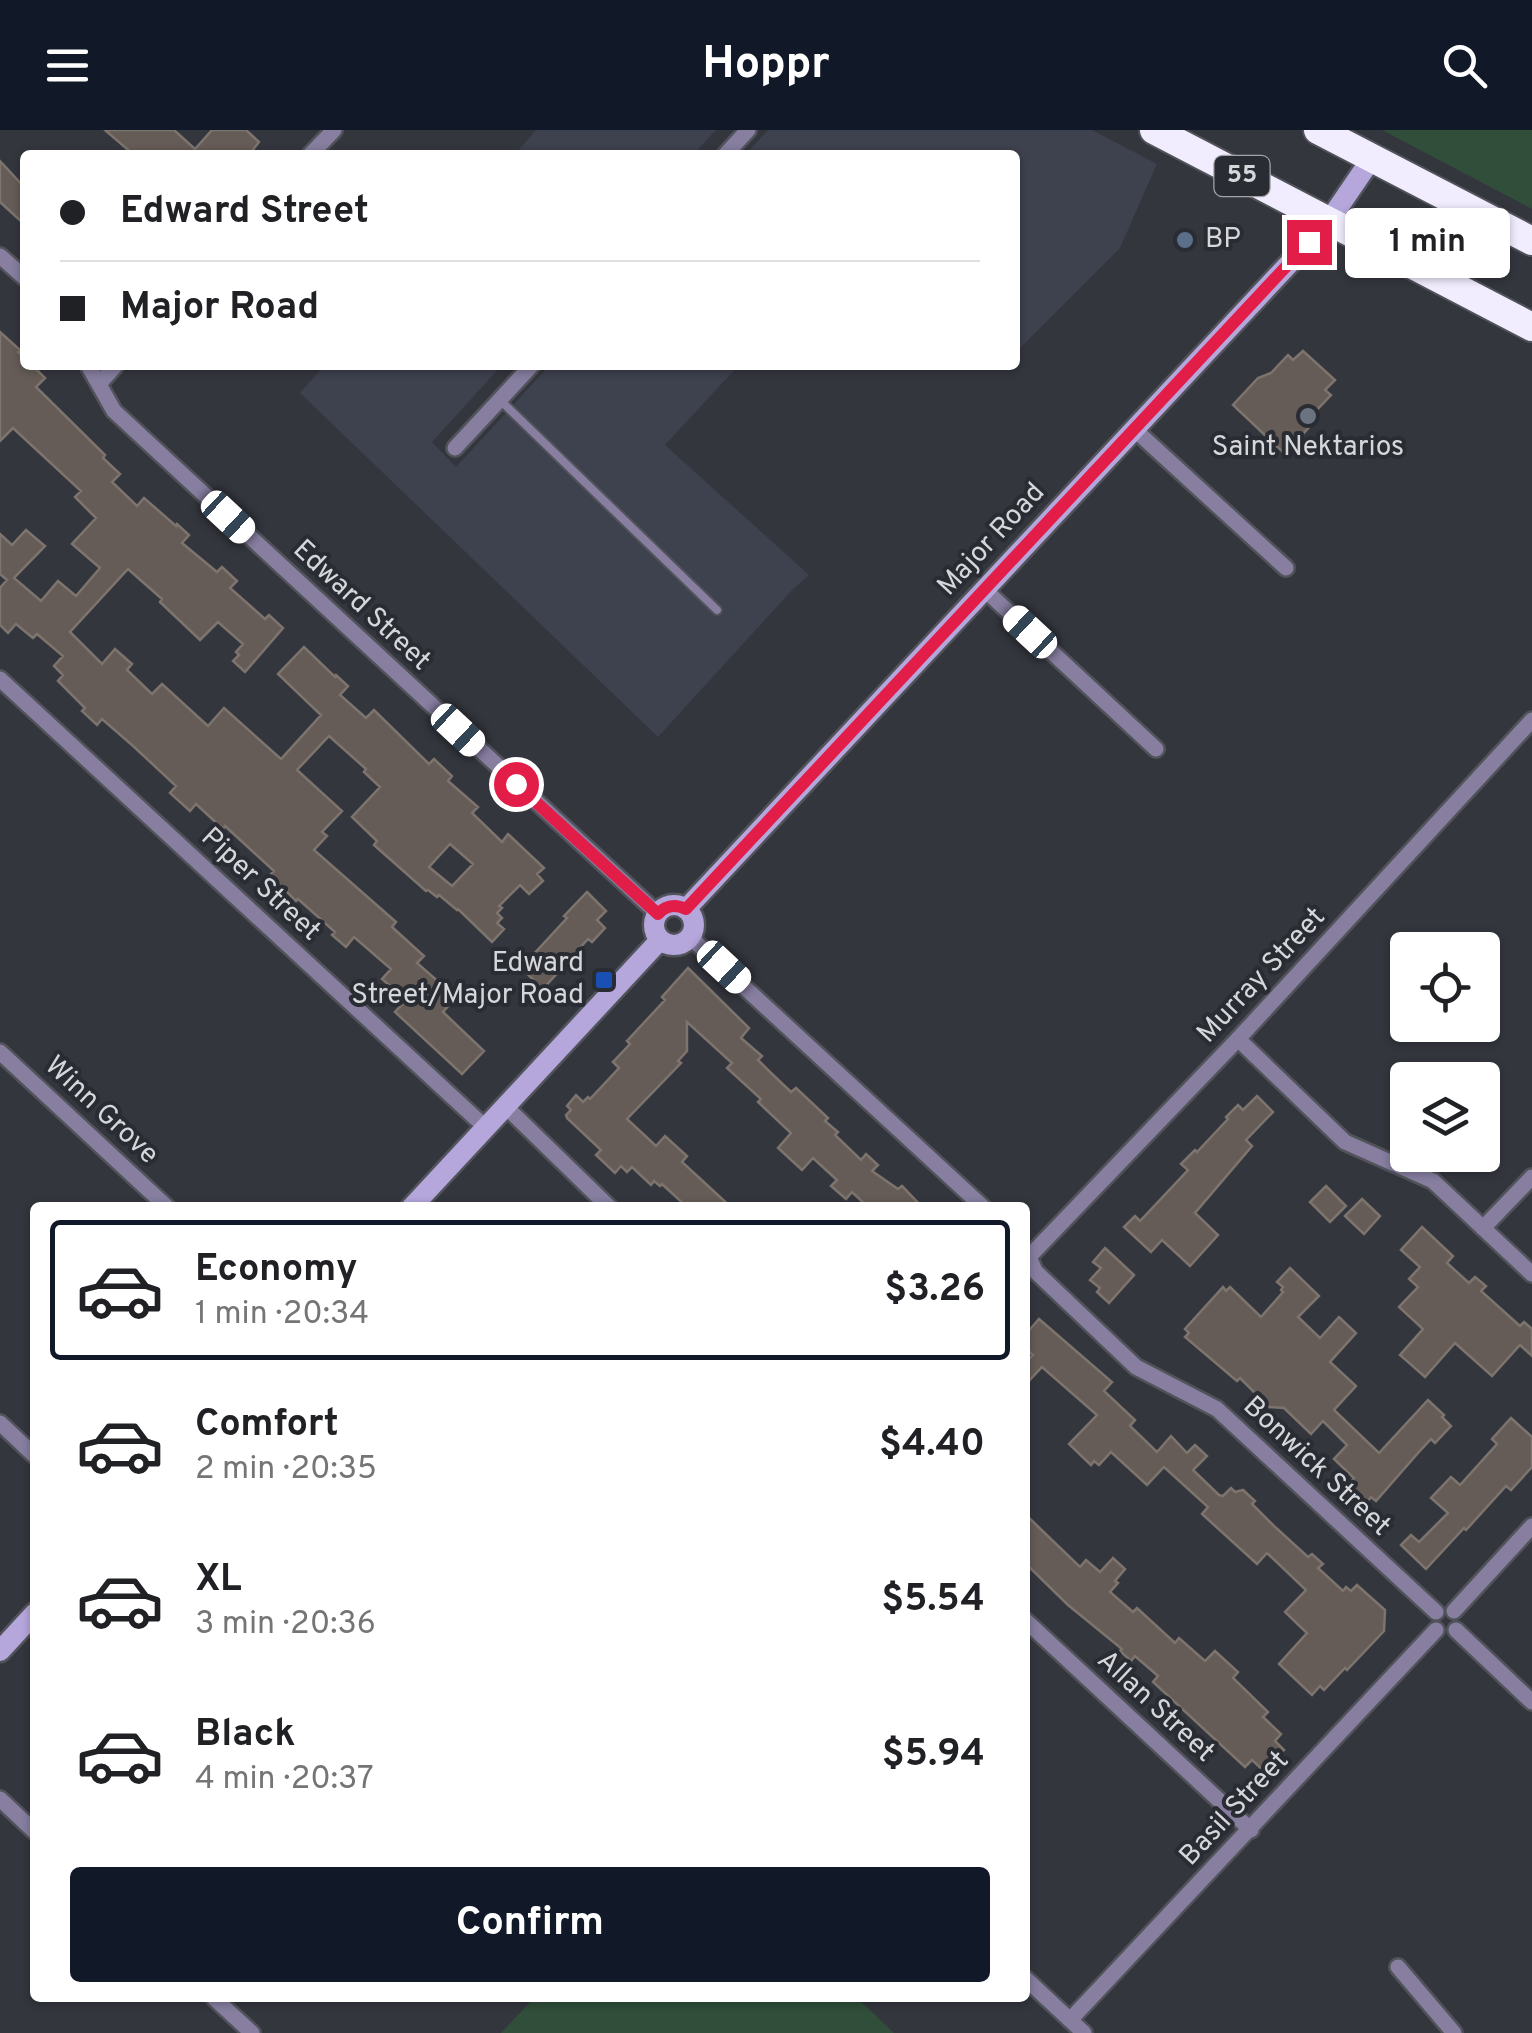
<!DOCTYPE html>
<meta charset="utf-8">
<style>
:root{--surface:#fff;--page:#f2f2f2;--text:#202124;--muted:#757577;--line:#e0e0e0;--accent:#111827}
body{margin:0;font-family:Overpass,sans-serif;background:var(--page);color:var(--text);height:100vh;display:flex;flex-direction:column;font-size:38px;white-space:nowrap}
*{box-sizing:border-box;margin:0}
p{font-size:32px;color:var(--muted)}
.icon{flex:none;width:55px;height:55px;fill:none;stroke:currentColor;stroke-width:2;stroke-linecap:round;stroke-linejoin:round}
.map{position:relative;flex:1;overflow:hidden}
.side{position:absolute;left:30px;top:1072px;width:1000px;height:800px;display:flex;flex-direction:column;background:var(--surface);border-radius:10px;box-shadow:0 2px 8px #0004}
.side>*{flex:none}
.top-card{position:absolute;left:20px;top:20px;width:1000px;height:220px;border-radius:10px;box-shadow:0 2px 8px #0004;display:grid;align-content:center;height:220px;padding:0 40px;background:var(--surface)}
.controls{position:absolute;left:1390px;top:802px;display:grid;gap:20px}
.controls a{display:grid;place-items:center;width:110px;height:110px;border-radius:10px;background:var(--surface);box-shadow:0 2px 8px #0004;font-size:50px}
.end{position:absolute;width:45px;height:45px;margin:-22px;border:12px solid #e11d48;background:#fff;box-shadow:0 0 0 5px #fff}
.from{border-radius:50%}
.bubble{position:absolute;height:70px;border-radius:10px;background:var(--surface);box-shadow:0 2px 8px #0004;font-size:32px;font-weight:700;line-height:70px;text-align:center}
.car{position:absolute;width:30px;height:60px;margin:-30px -15px;border-radius:12px;box-shadow:0 0 8px 2px #0007;background:linear-gradient(#fff 24%,#345 0 40%,#fff 0 76%,#345 0 86%,#fff 0)}
.top-card b{display:flex;align-items:center;gap:35px;height:95px;font-size:38px}
.top-card b+b{border-top:2px solid var(--line)}
.top-card i{width:25px;height:25px;background:var(--text)}
ul{padding:18px 0 0;list-style:none}
li{display:flex;align-items:center;gap:30px;height:140px;margin:0 20px 15px;padding:0 20px;border:5px solid transparent;border-radius:10px}
li div{flex:1}
li b{display:block;font-size:38px}
li em{font-style:normal;font-weight:700}
li.active{border-color:var(--accent)}
li>.icon{width:90px;height:90px;stroke-width:1.5}
.button{display:flex;gap:20px;margin-top:auto;padding:20px 40px}
.button a{flex:1;height:115px;border-radius:10px;background:var(--accent);color:#fff;font-size:40px;font-weight:700;line-height:115px;text-align:center}
header{display:flex;justify-content:space-between;align-items:center;height:130px;padding:0 40px;background:var(--accent);color:#fff;font-size:45px;font-weight:700}
.map>svg:first-child{display:block}
.built{fill:#3e414e}
.green{fill:#304e3a}
.building{fill:#655c57;stroke:#7d746e;stroke-width:2.5;fill-rule:evenodd}
.lines{fill:none;stroke-linecap:round;stroke-linejoin:round}
.lane-casing{stroke:#51535a;stroke-width:12}
.street-casing{stroke:#51535a;stroke-width:20}
.secondary-casing{stroke:#51535a;stroke-width:25}
.highway-casing{stroke:#51535a;stroke-width:32}
.lane{stroke:#877ea0;stroke-width:8}
.street{stroke:#877ea0;stroke-width:15}
.secondary{stroke:#b5a6dc;stroke-width:20}
.highway{stroke:#f1edfe;stroke-width:28}
.route{stroke:#e11d48;stroke-width:12}
.service-dot{fill:#5c6f8a;stroke:#2a2c33;stroke-width:4}
.worship-dot{fill:#6b7280;stroke:#2a2c33;stroke-width:4}
.transit-dot{fill:#1a4fb4;stroke:#2a2c33;stroke-width:4}
.labels{text-anchor:middle;dominant-baseline:central;stroke-width:8;stroke-linejoin:round;paint-order:stroke}
.shield{fill:#2a2c33;stroke:#a2a4a9;stroke-width:2.5}
.shield-label{font-size:25px;font-weight:bold;fill:#d5d7db}
.poi-label{font-size:28px;fill:#d5d7db;stroke:#2a2c33;text-anchor:start}
.street-label{font-size:28px;fill:#d5d7db;stroke:#2a2c33}
</style>
<header><svg class="icon" aria-label="menu" viewBox="0 0 24 24"><path d="M4 6h16M4 12h16M4 18h16"/></svg>Hoppr<svg class="icon" aria-label="search" viewBox="0 0 24 24"><circle cx="10" cy="10" r="6"/><path d="M15 15l6 6"/></svg></header>
<div class="map">
<svg width="1532" height="1903" viewBox="0 0 1532 1903">
<rect width="100%" height="100%" fill="#34363e"/>
<!-- built -->
<g class="built">
<polygon points="536,0 716,0 693,25 514,25"/>
<polygon points="768,0 1092,0 1157,34 1120,118 1015,223 1015,25 745,25"/>
<polygon points="325,235 502,235 432,312 456,337 550,235 739,235 665,315 809,445 792,460 658,607 300,263"/>
</g>
<!-- green -->
<g class="green">
<polygon points="1382,0 1532,0 1532,79"/>
<polygon points="534,1868 857,1868 894,1903 501,1903"/>
</g>
<!-- building -->
<g class="building">
<polygon points="105,0 174,0 195,19 212,0 246,0 259,12 249,25 134,25"/>
<polygon points="0,31 25,58 25,95 0,72"/>
<path d="M 0,202 L 20,220 L 18,222 L 25,229 L 25,235 L 32,235 L 45,248 L 36,257 L 105,325 L 103,328 L 120,344 L 112,352 L 137,376 L 144,368 L 176,396 L 177,394 L 189,405 L 182,413 L 217,442 L 222,437 L 237,451 L 230,458 L 265,489 L 269,485 L 283,498 L 245,542 L 233,531 L 239,525 L 236,522 L 243,514 L 218,492 L 200,510 L 160,472 L 162,469 L 128,439 L 70,502 L 102,534 L 115,519 L 132,534 L 127,540 L 152,564 L 162,554 L 208,596 L 224,578 L 281,629 L 321,585 L 278,544 L 304,517 L 335,547 L 336,545 L 348,556 L 340,565 L 366,588 L 374,580 L 429,634 L 434,629 L 452,646 L 448,651 L 478,677 L 472,683 L 502,712 L 508,704 L 544,738 L 537,744 L 543,751 L 529,764 L 520,755 L 499,776 L 502,778 L 497,783 L 502,788 L 497,793 L 504,799 L 492,812 L 458,779 L 457,780 L 439,765 L 437,767 L 428,760 L 426,761 L 374,715 L 377,711 L 352,687 L 380,657 L 364,642 L 366,639 L 329,606 L 297,640 L 342,681 L 322,702 L 327,706 L 314,720 L 396,792 L 392,797 L 424,826 L 417,833 L 456,867 L 443,882 L 484,921 L 462,944 L 395,882 L 406,870 L 382,849 L 391,839 L 354,807 L 346,817 L 332,805 L 335,802 L 298,769 L 296,771 L 270,745 L 274,741 L 225,696 L 223,699 L 196,674 L 190,681 L 170,663 L 176,656 L 132,615 L 102,589 L 97,595 L 82,581 L 85,578 L 58,551 L 63,545 L 54,536 L 63,526 L 37,504 L 33,508 L 16,494 L 8,503 L 0,495 L 0,458 L 7,450 L 0,444 L 0,404 L 12,415 L 26,400 L 45,416 L 14,448 L 41,471 L 58,451 L 76,466 L 100,438 L 72,414 L 96,388 L 75,367 L 81,361 L 13,298 L 0,311 ZM 450,714 L 473,734 L 452,756 L 429,737 Z"/>
<polygon points="1303,221 1335,250 1325,260 1331,265 1314,283 1310,296 1285,324 1233,275 1258,248 1271,243 1288,225 1293,230"/>
<polygon points="587,762 606,781 597,790 605,798 592,812 588,809 543,859 521,838 567,788 564,786"/>
<polygon points="688,838 749,898 741,908 762,926 758,930 770,942 791,962 796,958 828,988 825,991 838,1002 835,1005 861,1030 866,1024 878,1035 872,1041 898,1059 902,1056 923,1078 869,1078 852,1062 846,1069 831,1056 837,1050 813,1028 802,1040 778,1018 791,1003 758,972 761,969 727,938 732,933 687,892 687,921 678,931 681,933 627,989 656,1016 665,1006 687,1026 682,1032 732,1078 688,1078 662,1054 660,1056 654,1051 651,1055 632,1037 627,1042 621,1036 615,1043 596,1025 601,1020 567,988 566,985 571,980 567,976 576,965 583,972 588,967 590,969 619,938 613,932 630,914 627,911 665,870 662,867"/>
<polygon points="1257,966 1273,982 1246,1010 1252,1016 1195,1083 1218,1105 1190,1136 1162,1110 1151,1122 1124,1097 1135,1086 1140,1091 1188,1040 1181,1034 1195,1020 1197,1022 1228,989 1226,987 1238,975 1243,980"/>
<polygon points="1326,1056 1346,1076 1330,1092 1310,1072"/>
<polygon points="1362,1069 1380,1086 1364,1104 1345,1086"/>
<polygon points="1422,1097 1453,1126 1447,1133 1469,1153 1475,1147 1486,1156 1481,1161 1520,1196 1524,1192 1532,1199 1532,1226 1520,1215 1492,1246 1455,1213 1425,1247 1400,1225 1423,1199 1399,1177 1418,1157 1409,1149 1420,1137 1401,1120"/>
<polygon points="1105,1118 1134,1145 1109,1173 1097,1162 1100,1158 1090,1150 1101,1138 1093,1132"/>
<polygon points="1290,1138 1319,1166 1298,1187 1320,1208 1339,1187 1356,1203 1330,1232 1356,1256 1334,1280 1379,1323 1428,1270 1444,1285 1442,1287 1451,1296 1435,1313 1431,1309 1418,1323 1376,1371 1371,1367 1367,1372 1348,1355 1354,1348 1334,1329 1347,1315 1323,1291 1311,1304 1284,1278 1269,1277 1240,1248 1237,1251 1185,1207 1189,1203 1185,1199 1223,1157 1226,1161 1230,1157 1261,1187 1283,1162 1281,1160 1283,1157 1277,1152"/>
<polygon points="1039,1189 1112,1252 1104,1261 1135,1290 1130,1296 1157,1322 1171,1306 1187,1323 1195,1315 1207,1326 1193,1340 1219,1365 1223,1366 1231,1358 1235,1362 1243,1360 1255,1371 1252,1374 1274,1396 1308,1427 1312,1424 1323,1434 1318,1438 1343,1461 1346,1457 1351,1461 1357,1455 1385,1480 1384,1501 1347,1540 1345,1538 1324,1560 1320,1556 1312,1565 1279,1534 1307,1503 1285,1482 1306,1460 1267,1423 1257,1434 1202,1384 1208,1377 1164,1337 1147,1355 1111,1322 1099,1335 1094,1331 1091,1335 1069,1314 1097,1285 1042,1237 1025,1255 1025,1233 1033,1225 1025,1218 1025,1205"/>
<polygon points="1511,1288 1532,1307 1532,1337 1511,1360 1506,1356 1466,1400 1464,1398 1426,1439 1401,1415 1411,1405 1419,1412 1448,1383 1431,1368 1451,1347 1460,1355 1497,1314 1492,1309"/>
<polygon points="1025,1384 1080,1437 1086,1430 1100,1442 1113,1428 1125,1439 1115,1451 1118,1453 1110,1462 1133,1482 1137,1478 1175,1513 1179,1508 1205,1531 1215,1521 1238,1542 1233,1548 1268,1582 1263,1587 1281,1604 1275,1611 1284,1620 1264,1641 1252,1630 1245,1637 1153,1552 1158,1546 1135,1526 1131,1531 1120,1521 1122,1519 1068,1475 1025,1433"/>
</g>
<g class="lines">
<!-- lane casing -->
<g class="lane-casing">
<polyline id="lane" points="500,270 717,480"/>
</g>
<!-- street casing -->
<g class="street-casing">
<g id="street">
<polyline points="310,25 334,0"/>
<polyline points="725,25 748,0"/>
<polyline points="0,126 25,148"/>
<polyline points="88,235 114,281 658,784"/>
<polyline points="99,254 116,235"/>
<polyline points="1134,299 1286,438"/>
<polyline points="455,318 532,235"/>
<polyline points="984,459 1156,619"/>
<polyline points="0,549 485,997"/>
<polyline points="690,807 984,1078"/>
<polyline points="1238,909 1345,1012 1433,1051 1532,1144"/>
<polyline points="0,922 168,1078"/>
<polyline points="505,976 610,1078"/>
<polyline points="1483,1098 1532,1047"/>
<polyline points="1027,1122 1035,1141 1136,1237 1217,1279 1436,1482"/>
<polyline points="1025,1131 1238,909 1532,590"/>
<polyline points="0,1293 35,1326"/>
<polyline points="1454,1481 1532,1396"/>
<polyline points="1025,1490 1251,1700"/>
<polyline points="1456,1500 1532,1572"/>
<polyline points="0,1669 35,1702"/>
<polyline points="1398,1837 1454,1903"/>
<polyline points="1025,1848 1084,1903"/>
<polyline points="214,1868 252,1903"/>
<polyline points="1070,1890 1436,1500"/>
</g>
</g>
<!-- secondary casing -->
<g class="secondary-casing">
<g id="secondary">
<circle cx="674" cy="795" r="20"/>
<polyline points="686,779 1329,91 1372,28"/>
<polyline points="411,1078 660,810"/>
<polyline points="0,1521 35,1483"/>
</g>
</g>
<!-- highway casing -->
<g class="highway-casing">
<g id="highway">
<polyline points="1154,0 1532,197"/>
<polyline points="1318,0 1532,111"/>
</g>
</g>
<!-- lane -->
<use href="#lane" class="lane"/>
<!-- street -->
<use href="#street" class="street"/>
<!-- secondary -->
<use href="#secondary" class="secondary"/>
<!-- highway -->
<use href="#highway" class="highway"/>
</g>
<g class="lines">
<!-- route -->
<path class="route" d="M 516,654 L 658,784 C 666,775 675,774 686,779 L 1309,112"/>
</g>
<!-- markers -->
<circle class="service-dot" cx="1185" cy="110" r="10"/>
<circle class="worship-dot" cx="1308" cy="286" r="10"/>
<rect class="transit-dot" x="594" y="840" width="20" height="20" rx="5"/>
<g class="labels">
<!-- shield labels -->
<rect class="shield" x="1214.5" y="26" width="55" height="40" rx="8"/>
<g class="shield-label">
<text x="1242" y="46">55</text>
</g>
<!-- poi labels -->
<g class="poi-label">
<text x="1205" y="110">BP</text>
<text x="1308" y="318" text-anchor="middle">Saint Nektarios</text>
<text x="584" y="834" text-anchor="end">Edward<tspan x="584" dy="32">Street/Major Road</tspan></text>
</g>
<!-- street labels -->
<g class="street-label">
<text transform="translate(992 410) rotate(-47)">Major Road</text>
<text transform="translate(361 476) rotate(43)">Edward Street</text>
<text transform="translate(260 755) rotate(43)">Piper Street</text>
<text transform="translate(1262 846) rotate(-47)">Murray Street</text>
<text transform="translate(101 981) rotate(43)">Winn Grove</text>
<text transform="translate(1316 1337) rotate(43)">Bonwick Street</text>
<text transform="translate(1155 1577) rotate(43)">Allan Street</text>
<text transform="translate(1235 1679) rotate(-47)">Basil Street</text>
</g>
</g>
</svg>
<div class="controls">
<a><svg class="icon" aria-label="locate" viewBox="0 0 24 24"><circle cx="12" cy="12" r="6"/><path d="M12 2v4M12 18v4M2 12h4M18 12h4"/></svg></a>
<a><svg class="icon" aria-label="layers" viewBox="0 0 24 24"><path d="M12 4l9 5-9 5-9-5zM3 14l9 5 9-5"/></svg></a>
</div>
<i class="end from" style="left:516px;top:654px"></i>
<i class="end" style="left:1309px;top:112px"></i>
<div class="bubble" style="left:1345px;top:78px;width:165px">1 min</div>
<i class="car" style="left:228px;top:387px;rotate:133deg"></i>
<i class="car" style="left:1030px;top:502px;rotate:313deg"></i>
<i class="car" style="left:458px;top:600px;rotate:133deg"></i>
<i class="car" style="left:724px;top:837px;rotate:133deg"></i>
<div class="top-card">
<b><i class="from"></i>Edward Street</b>
<b><i></i>Major Road</b>
</div>
<section class="side">
<ul>
<li class="active"><svg class="icon" aria-label="car" viewBox="0 0 24 24"><path d="M5 17H2v-5l4-1 3-4h7l3 4 3 1v5h-3M9 17h6M6 11h13"/><circle cx="7" cy="17" r="2"/><circle cx="17" cy="17" r="2"/></svg><div><b>Economy</b><p>1 min · 20:34</p></div><em>$3.26</em></li>
<li><svg class="icon" aria-label="car" viewBox="0 0 24 24"><path d="M5 17H2v-5l4-1 3-4h7l3 4 3 1v5h-3M9 17h6M6 11h13"/><circle cx="7" cy="17" r="2"/><circle cx="17" cy="17" r="2"/></svg><div><b>Comfort</b><p>2 min · 20:35</p></div><em>$4.40</em></li>
<li><svg class="icon" aria-label="car" viewBox="0 0 24 24"><path d="M5 17H2v-5l4-1 3-4h7l3 4 3 1v5h-3M9 17h6M6 11h13"/><circle cx="7" cy="17" r="2"/><circle cx="17" cy="17" r="2"/></svg><div><b>XL</b><p>3 min · 20:36</p></div><em>$5.54</em></li>
<li><svg class="icon" aria-label="car" viewBox="0 0 24 24"><path d="M5 17H2v-5l4-1 3-4h7l3 4 3 1v5h-3M9 17h6M6 11h13"/><circle cx="7" cy="17" r="2"/><circle cx="17" cy="17" r="2"/></svg><div><b>Black</b><p>4 min · 20:37</p></div><em>$5.94</em></li>
</ul>
<div class="button"><a>Confirm</a></div>
</section>
</div>
